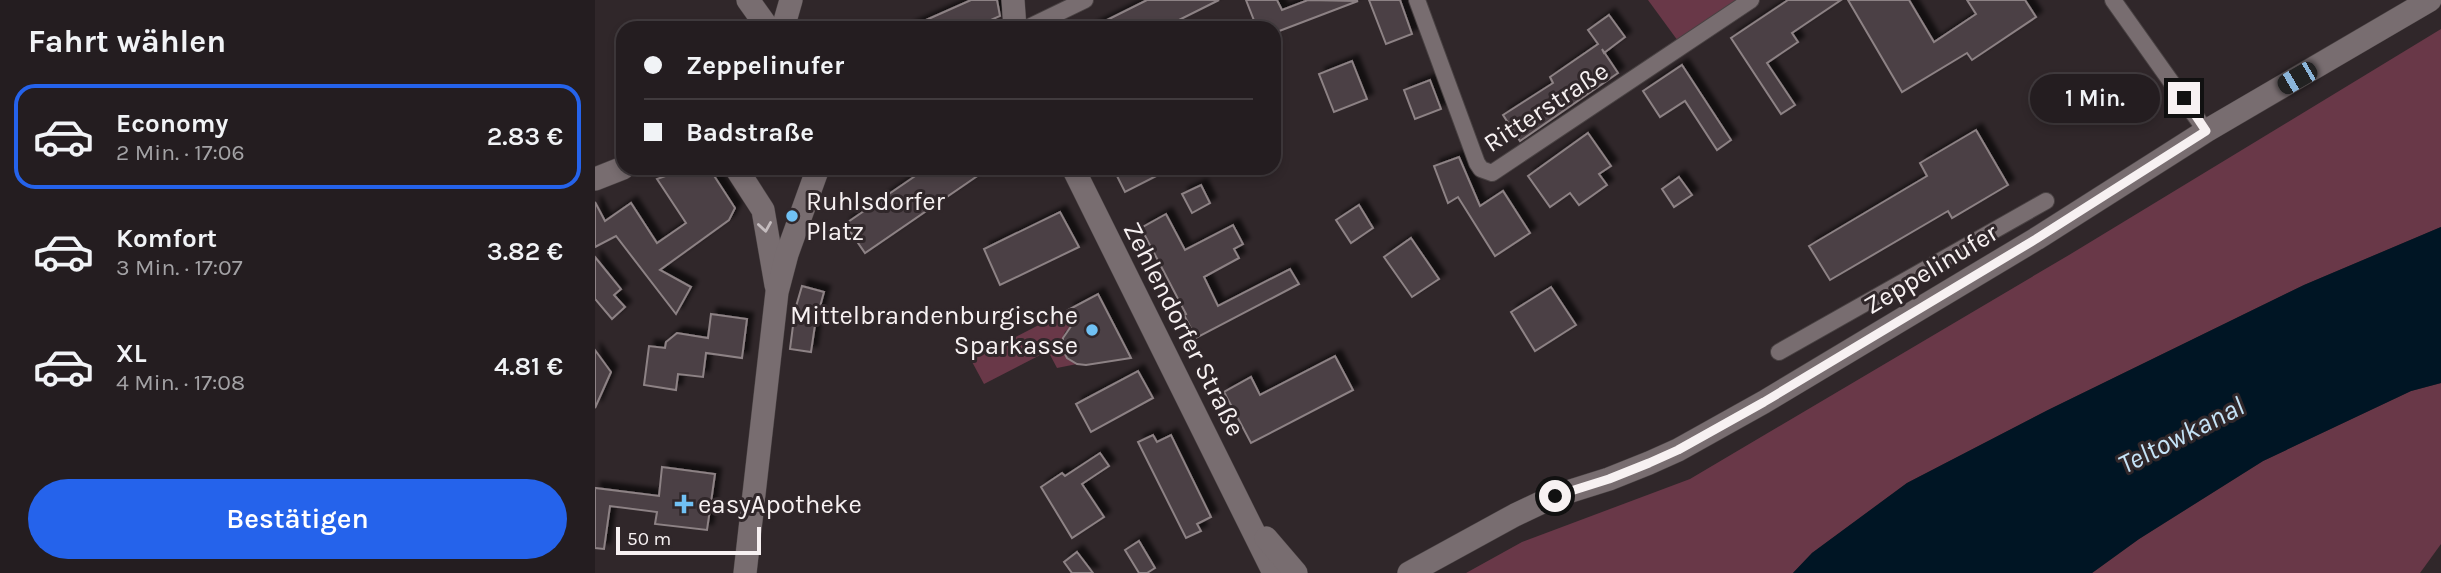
<!DOCTYPE html>
<html lang="de">
<meta charset="utf-8">
<style>
:root{--surface:#241d20;--page:#2c2629;--text:#f1f3f6;--muted:#a3a2a5;--line:#413b3e;--accent:#2563eb}
body{margin:0;font-family:Karla,sans-serif;background:var(--page);color:var(--text);height:100vh;display:flex;flex-direction:column;font-size:26px;white-space:nowrap}
*{box-sizing:border-box;margin:0}
p{font-size:23px;color:var(--muted)}
.icon{flex:none;width:38px;height:38px;fill:none;stroke:currentColor;stroke-width:2;stroke-linecap:round;stroke-linejoin:round}
.map{position:relative;flex:1;overflow:hidden}
.details{display:flex;flex-direction:column;background:var(--surface);width:595px}
.details>*{flex:none}
.banner{position:absolute;left:21px;top:21px;width:665px;height:154px;border-radius:21px;box-shadow:0 4px 10px #0003,0 0 0 2px var(--line);display:grid;align-content:center;height:154px;padding:0 28px;background:var(--surface)}
.scale{position:absolute;left:21px;bottom:18px;width:145px;box-sizing:border-box;padding-left:7px;border:4px solid #f7f1f2;border-top:0;font-size:19px;line-height:24px;white-space:nowrap;color:#f7f1f2;-webkit-text-stroke:5px #30272a;paint-order:stroke}
.end{position:absolute;width:32px;height:32px;margin:-16px;border:9px solid #f7f1f2;background:#111;box-shadow:0 0 0 4px #111}
.from{border-radius:50%}
.bubble{position:absolute;height:49px;border-radius:24px;background:var(--surface);box-shadow:0 4px 10px #0003,0 0 0 2px var(--line);font-size:23px;font-weight:600;line-height:49px;text-align:center}
.car{position:absolute;width:21px;height:42px;margin:-21px -10px;border-radius:9px;box-shadow:0 0 5px 2px #0007;background:linear-gradient(#222 24%,#8ab4d8 0 40%,#222 0 76%,#8ab4d8 0 86%,#222 0)}
.banner b{display:flex;align-items:center;gap:24px;height:66px;font-size:26px}
.banner b+b{border-top:2px solid var(--line)}
.banner i{width:18px;height:18px;background:var(--text)}
ul{padding:0;list-style:none}
li{display:flex;align-items:center;gap:21px;height:105px;margin:0 14px 10px;padding:0 14px;border:4px solid transparent;border-radius:21px}
li div{flex:1}
li b{display:block;font-size:26px}
li em{font-style:normal;font-weight:600}
li.current{border-color:var(--accent)}
li>.icon{width:63px;height:63px;stroke-width:1.5}
h2{padding:0 28px;font-size:32px;line-height:84px}
.primary-button{display:flex;gap:14px;margin-top:auto;padding:14px 28px}
.primary-button a{flex:1;height:80px;border-radius:42px;background:var(--accent);color:#fff;font-size:28px;font-weight:600;line-height:80px;text-align:center}
main{display:flex;flex:1;min-height:0}
.map>svg:first-child{display:block}
.green{fill:#693848}
.water{fill:#001524}
.building{fill:#4b4144;stroke:#8d8285;stroke-width:2;filter:url(#shadow)}
.lines{fill:none;stroke-linecap:round;stroke-linejoin:round}
.street-casing{stroke:#494243;stroke-width:18}
.secondary-casing{stroke:#494243;stroke-width:24}
.street{stroke:#786d70;stroke-width:16}
.secondary{stroke:#786d70;stroke-width:23}
.oneway{stroke:#c4bcbe}
.route{stroke:#f7f1f2;stroke-width:9}
.poi-dot{fill:#70c1f4;stroke:#30272a;stroke-width:2.5}
.labels{text-anchor:middle;dominant-baseline:central;stroke-width:6;stroke-linejoin:round;paint-order:stroke}
.street-label{font-size:26px;fill:#f7f1f2;stroke:#30272a}
.poi-label{font-size:26px;fill:#f7f1f2;stroke:#30272a;text-anchor:start}
.water-label{font-size:28px;font-style:italic;fill:#c5e3f7;stroke:#30272a}
</style>
<main>
<section class="details">
<h2>Fahrt wählen</h2>
<ul>
<li class="current"><svg class="icon" aria-label="car" viewBox="0 0 24 24"><path d="M5 17H2v-5l4-1 3-4h7l3 4 3 1v5h-3M9 17h6M6 11h13"/><circle cx="7" cy="17" r="2"/><circle cx="17" cy="17" r="2"/></svg><div><b>Economy</b><p>2 Min. · 17:06</p></div><em>2.83 €</em></li>
<li><svg class="icon" aria-label="car" viewBox="0 0 24 24"><path d="M5 17H2v-5l4-1 3-4h7l3 4 3 1v5h-3M9 17h6M6 11h13"/><circle cx="7" cy="17" r="2"/><circle cx="17" cy="17" r="2"/></svg><div><b>Komfort</b><p>3 Min. · 17:07</p></div><em>3.82 €</em></li>
<li><svg class="icon" aria-label="car" viewBox="0 0 24 24"><path d="M5 17H2v-5l4-1 3-4h7l3 4 3 1v5h-3M9 17h6M6 11h13"/><circle cx="7" cy="17" r="2"/><circle cx="17" cy="17" r="2"/></svg><div><b>XL</b><p>4 Min. · 17:08</p></div><em>4.81 €</em></li>
</ul>
<div class="primary-button"><a>Bestätigen</a></div>
</section>
<div class="map">
<svg width="1846" height="573" viewBox="0 0 1846 573">
<defs>
<filter id="shadow"><feDropShadow dx="6" dy="-6" stdDeviation="2" flood-color="#0009"/></filter>
</defs>
<rect width="100%" height="100%" fill="#30272a"/>
<!-- green -->
<g class="green">
<polygon points="1053,0 1144,0 1083,41"/>
<polygon points="1846,29 1846,227 1709,285 1453,410 1312,483 1217,553 1198,573 871,573 927,542 1095,479 1474,255"/>
<path d="M 473,310 L 480,324 L 470,332 C 464,346 469,357 482,364 L 462,368 L 453,351 L 389,384 L 376,360 Z"/>
<polygon points="1846,383 1846,544 1825,573 1497,573 1544,539 1668,461 1816,391"/>
</g>
<!-- water -->
<polygon class="water" points="1846,227 1846,383 1816,391 1668,461 1544,539 1497,573 1198,573 1217,553 1312,483 1453,410 1709,285"/>
<!-- building -->
<g class="building">
<polygon points="376,0 402,0 405,16 378,28 313,28"/>
<polygon points="552,0 624,0 568,28 496,28"/>
<polygon points="651,0 682,0 687,10 713,0 763,1 679,33 679,28 662,28"/>
<polygon points="774,0 805,0 817,34 791,44"/>
<polygon points="1193,0 1246,0 1197,33 1203,42 1172,63 1200,105 1186,114 1136,38"/>
<polygon points="1253,0 1314,0 1339,42 1381,14 1372,0 1430,0 1441,17 1377,60 1372,53 1307,92"/>
<polygon points="1014,15 1030,37 1009,53 1007,49 1023,73 925,141 908,115 958,83 955,77 1003,44 993,30"/>
<polygon points="757,61 772,99 739,112 724,74"/>
<polygon points="1087,65 1136,140 1122,150 1090,101 1065,117 1048,91"/>
<polygon points="835,80 846,109 820,119 809,90"/>
<polygon points="1381,130 1413,185 1357,218 1353,211 1235,280 1214,246 1332,176 1325,163"/>
<polygon points="993,133 1016,166 1004,174 1012,185 984,205 975,193 955,207 933,176"/>
<polygon points="864,157 885,206 908,191 935,233 900,256 863,197 853,203 839,166"/>
<polygon points="93,168 114,168 140,208 134,220 65,270 96,287 81,314 21,236 0,247 0,202 10,221 36,203 62,243 91,223 62,179"/>
<polygon points="332,168 394,168 270,253 250,224"/>
<polygon points="518,168 577,168 530,192"/>
<polygon points="1084,177 1097,195 1079,207 1067,189"/>
<polygon points="606,185 615,203 597,213 587,194"/>
<polygon points="764,205 778,228 756,243 741,220"/>
<polygon points="465,212 484,247 405,285 389,249"/>
<polygon points="571,214 590,250 638,225 648,244 639,249 644,258 609,277 623,306 695,269 704,284 601,338 589,315 591,314 546,228"/>
<polygon points="816,238 844,279 817,297 789,257"/>
<polygon points="0,257 26,289 19,295 30,307 17,319 0,299"/>
<polygon points="207,286 229,292 220,325 216,352 195,349 200,310"/>
<polygon points="956,287 981,325 940,351 916,312"/>
<polygon points="503,294 536,358 491,365 482,364 472,358 468,350 468,338 479,322 473,310"/>
<polygon points="116,314 152,319 147,358 111,353 108,377 83,374 81,390 49,385 54,346 70,348 71,342 82,333 113,338"/>
<polygon points="0,350 16,372 0,408"/>
<polygon points="740,356 758,390 656,443 629,392 656,377 665,395"/>
<polygon points="543,371 558,398 496,432 481,404"/>
<polygon points="558,435 562,442 576,435 616,517 602,524 606,531 591,538 543,442"/>
<polygon points="505,453 514,466 487,484 509,517 477,538 446,487 467,473 470,476"/>
<polygon points="67,467 120,474 112,530 60,524 62,512 15,506 9,549 0,548 0,488 64,496"/>
<polygon points="544,541 560,568 552,573 544,573 530,550"/>
<polygon points="482,552 498,573 477,573 469,562"/>
</g>
<g class="lines">
<!-- street casing -->
<g class="street-casing">
<g id="street">
<polyline points="822,0 882,163 886,169 897,173 1156,0"/>
<polyline points="1518,0 1611,131"/>
<polyline points="432,28 490,0"/>
<polyline points="1184,352 1451,201"/>
</g>
</g>
<!-- secondary casing -->
<g class="secondary-casing">
<g id="secondary">
<polyline points="153,0 173,28"/>
<polyline points="418,0 420,28"/>
<polyline points="188,28 196,0"/>
<polyline points="141,168 168,210 181,285"/>
<polyline points="478,168 679,573"/>
<polyline points="0,179 28,168"/>
<polyline points="671,538 701,573"/>
<polyline points="150,573 182,292 192,254 223,168"/>
<polyline points="814,573 920,515 960,496 1014,479 1054,463 1083,450 1169,402 1441,239 1611,131 1835,0"/>
</g>
</g>
<!-- street -->
<use href="#street" class="street"/>
<!-- secondary -->
<use href="#secondary" class="secondary"/>
</g>
<!-- one-way arrows -->
<defs><path id="oneway-chevron" d="M-2-3.5L2.5 0L-2 3.5" fill="none" stroke-width="1.6" stroke-linecap="round" stroke-linejoin="round" transform="scale(1.75)"/></defs>
<use class="oneway" href="#oneway-chevron" transform="translate(170 227) rotate(81)"/>
<g class="lines">
<!-- route -->
<polyline class="route" points="960,496 1014,479 1054,463 1083,450 1169,402 1441,239 1611,131 1589,98"/>
</g>
<!-- markers -->
<g class="poi-dot">
<circle cx="197" cy="216" r="7"/>
<circle cx="497" cy="330" r="7"/>
<path d="M85.5 493.5h7v7h7v7h-7v7h-7v-7h-7v-7h7z"/>
</g>
<g class="labels">
<!-- street labels -->
<g class="street-label">
<text transform="translate(951 107) rotate(-33)">Ritterstraße</text>
<text transform="translate(1336 269) rotate(-31)">Zeppelinufer</text>
<text transform="translate(589 329) rotate(63)">Zehlendorfer Straße</text>
</g>
<!-- poi labels -->
<g class="poi-label">
<text x="211" y="201">Ruhlsdorfer<tspan x="211" dy="30">Platz</tspan></text>
<text x="483" y="315" text-anchor="end">Mittelbrandenburgische<tspan x="483" dy="30">Sparkasse</tspan></text>
<text x="103" y="504">easyApotheke</text>
</g>
<!-- water labels -->
<g class="water-label">
<text transform="translate(1586 435) rotate(-27)">Teltowkanal</text>
</g>
</g>
</svg>
<div class="scale">50 m</div>
<i class="end from" style="left:960px;top:496px"></i>
<i class="end" style="left:1589px;top:98px"></i>
<div class="bubble" style="left:1435px;top:74px;width:130px">1 Min.</div>
<i class="car" style="left:1702px;top:78px;rotate:240deg"></i>
<div class="banner">
<b><i class="from"></i>Zeppelinufer</b>
<b><i></i>Badstraße</b>
</div>
</div>
</main>
